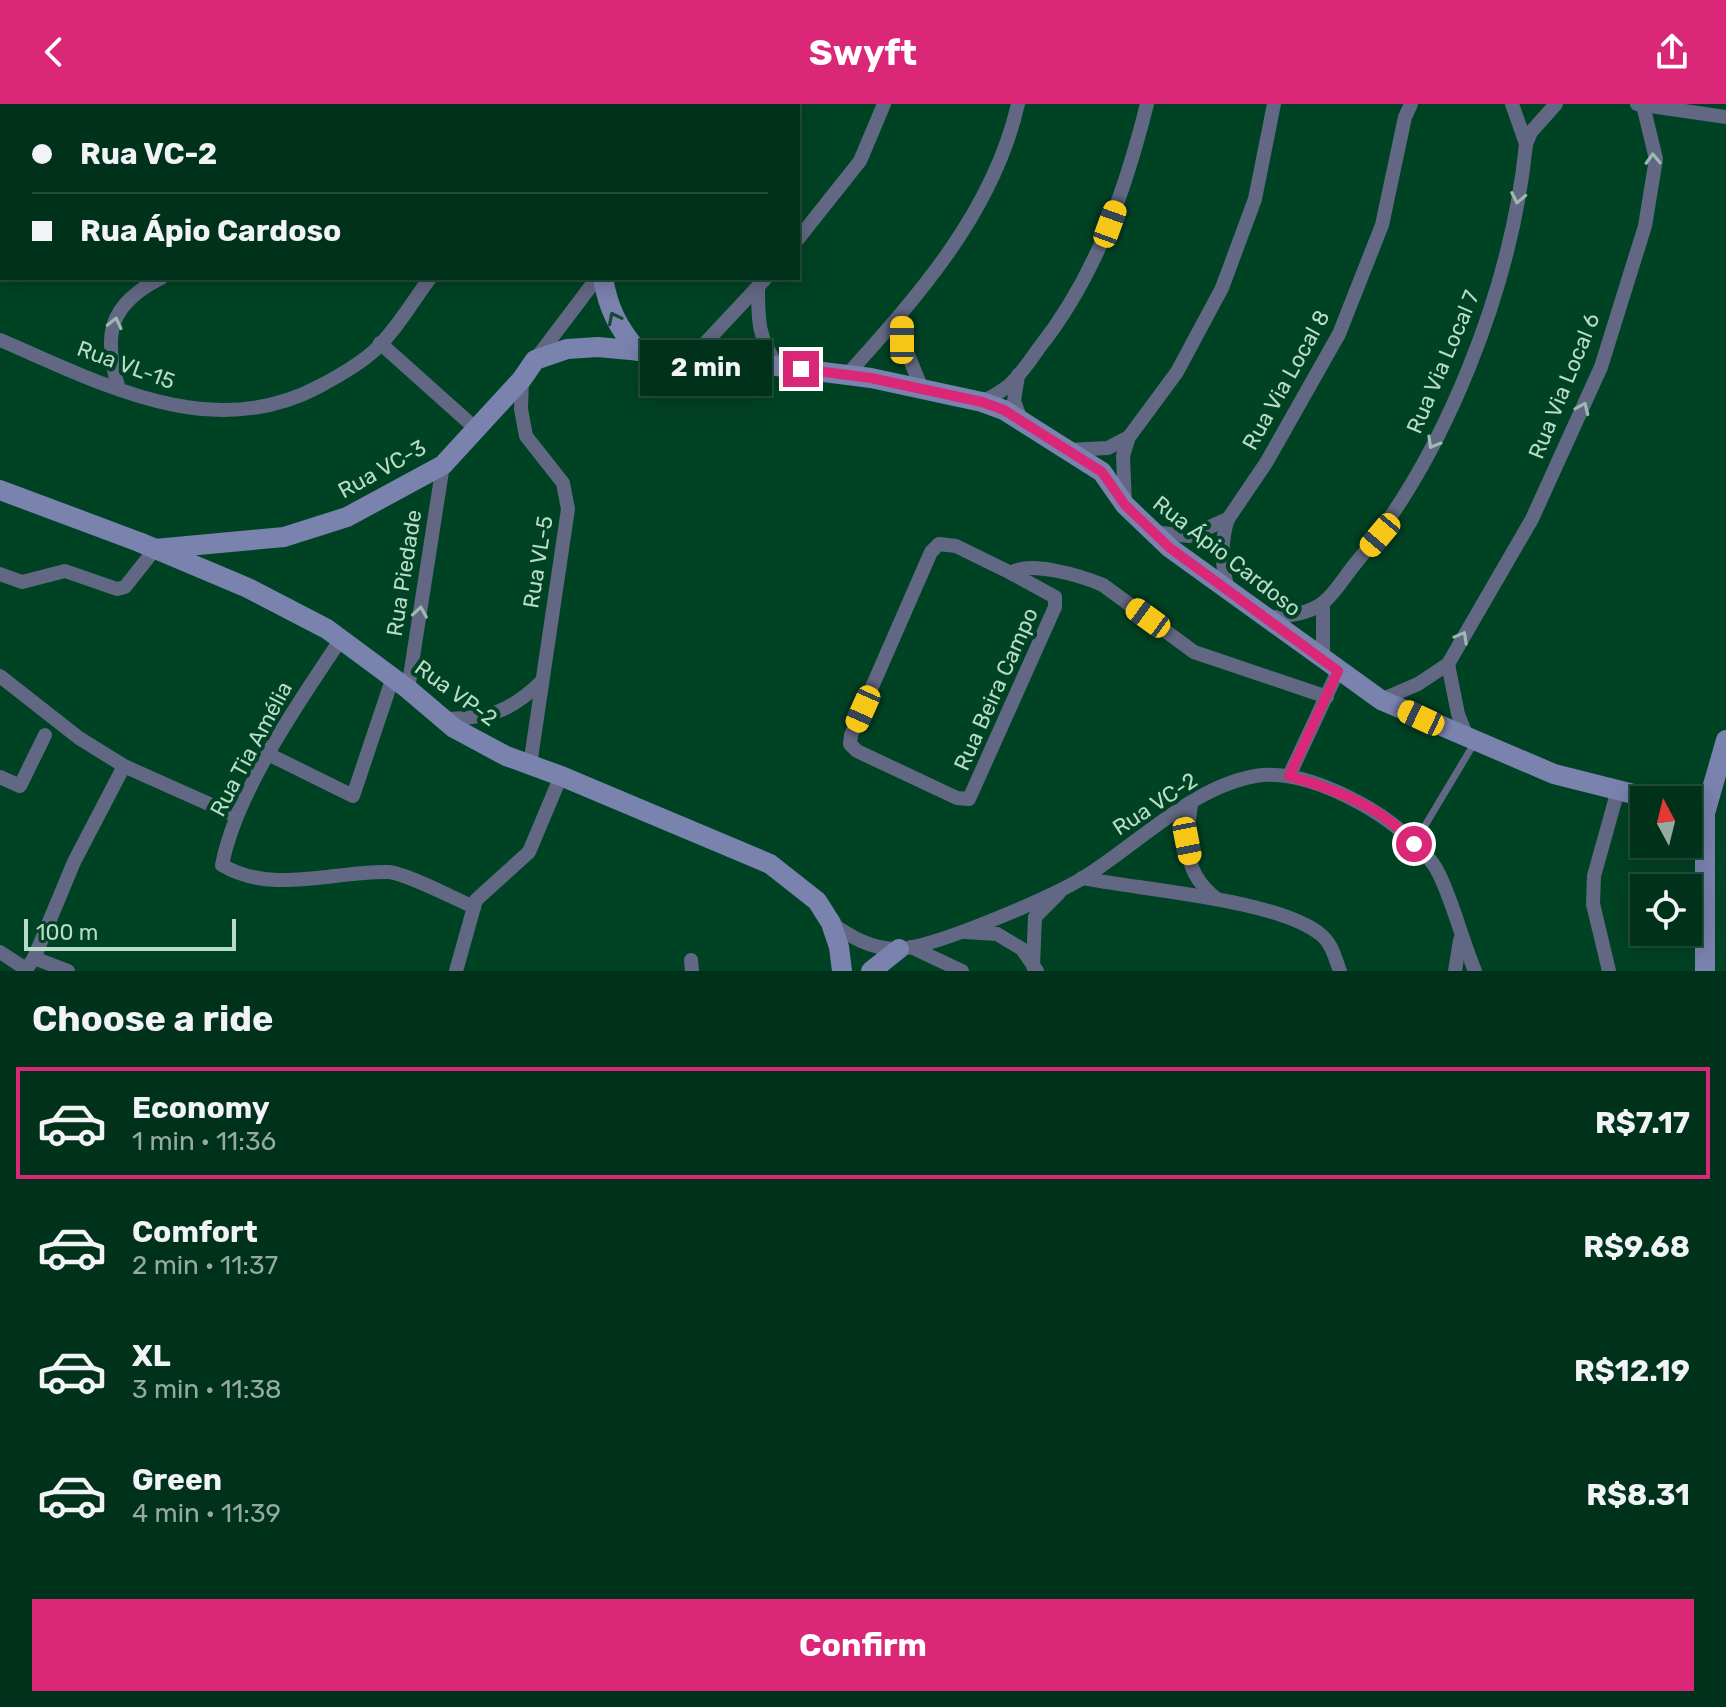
<!DOCTYPE html>
<meta charset="utf-8">
<style>
:root{--surface:#00321b;--page:#0a3a24;--text:#f1f3f6;--muted:#95aaa3;--line:#224d3a;--accent:#db2777}
body{margin:0;font-family:Rubik,sans-serif;background:var(--page);color:var(--text);height:100vh;display:flex;flex-direction:column;font-size:30px;white-space:nowrap}
*{box-sizing:border-box;margin:0}
p{font-size:26px;color:var(--muted)}
.icon{flex:none;width:44px;height:44px;fill:none;stroke:currentColor;stroke-width:2;stroke-linecap:round;stroke-linejoin:round}
.map{position:relative;height:867px;overflow:hidden}
.sheet{display:flex;flex-direction:column;background:var(--surface);flex:1}
.sheet>*{flex:none}
.top-card{position:absolute;left:0px;top:0px;width:800px;height:176px;box-shadow:0 4px 20px #0003,0 0 0 2px var(--line);display:grid;align-content:center;height:176px;padding:0 32px;background:var(--surface)}
.needle{width:52px;rotate:353deg}
.tools{position:absolute;left:1630px;top:682px;display:grid;gap:16px}
.tools a{display:grid;place-items:center;width:72px;height:72px;border-radius:0px;background:var(--surface);box-shadow:0 4px 20px #0003,0 0 0 2px var(--line);font-size:40px}
.scale{position:absolute;left:24px;bottom:20px;width:212px;box-sizing:border-box;padding-left:8px;border:4px solid #b8dcc5;border-top:0;font-size:22px;line-height:28px;white-space:nowrap;color:#b8dcc5;-webkit-text-stroke:6px #004224;paint-order:stroke}
.end{position:absolute;width:36px;height:36px;margin:-18px;border:10px solid #db2777;background:#fff;box-shadow:0 0 0 4px #fff}
.from{border-radius:50%}
.bubble{position:absolute;height:56px;border-radius:0px;background:var(--surface);box-shadow:0 4px 20px #0003,0 0 0 2px var(--line);font-size:26px;font-weight:700;line-height:56px;text-align:center}
.car{position:absolute;width:24px;height:48px;margin:-24px -12px;border-radius:10px;box-shadow:0 0 6px 2px #0007;background:linear-gradient(#f5c518 24%,#345 0 40%,#f5c518 0 76%,#345 0 86%,#f5c518 0)}
.top-card b{display:flex;align-items:center;gap:28px;height:76px;font-size:30px}
.top-card b+b{border-top:2px solid var(--line)}
.top-card i{width:20px;height:20px;background:var(--text)}
ul{padding:0;list-style:none}
li{display:flex;align-items:center;gap:24px;height:112px;margin:0 16px 12px;padding:0 16px;border:4px solid transparent;border-radius:0px}
li div{flex:1}
li b{display:block;font-size:30px}
li em{font-style:normal;font-weight:700}
li.active{border-color:var(--accent)}
li>.icon{width:72px;height:72px;stroke-width:1.5}
h2{padding:0 32px;font-size:36px;line-height:96px}
.button{display:flex;gap:16px;margin-top:auto;padding:16px 32px}
.button a{flex:1;height:92px;border-radius:0px;background:var(--accent);color:#fff;font-size:32px;font-weight:700;line-height:92px;text-align:center}
header{display:flex;justify-content:space-between;align-items:center;height:104px;padding:0 32px;background:var(--accent);color:#fff;font-size:36px;font-weight:700}
.map>svg:first-child{display:block}
.lines{fill:none;stroke-linecap:round;stroke-linejoin:round}
.lane{stroke:#626783;stroke-width:7}
.street{stroke:#626783;stroke-width:14}
.secondary{stroke:#7a82ae;stroke-width:20}
.oneway{stroke:#9eb9b1}
.oneway2{stroke:#124c39}
.route{stroke:#db2777;stroke-width:10}
.labels{text-anchor:middle;dominant-baseline:central;stroke-width:8;stroke-linejoin:round;paint-order:stroke}
.street-label{font-size:22px;fill:#b8dcc5;stroke:#004224}
</style>
<header><svg class="icon" aria-label="back" viewBox="0 0 24 24"><path d="M15 5l-7 7 7 7"/></svg>Swyft<svg class="icon" aria-label="share" viewBox="0 0 24 24"><path d="M12 15V3M7 8l5-5 5 5M5 13v7h14v-7"/></svg></header>
<div class="map">
<svg width="1726" height="867" viewBox="0 0 1726 867">
<rect width="100%" height="100%" fill="#004224"/>
<g class="lines">
<!-- lane -->
<polyline class="lane" points="1414,740 1475,638"/>
<!-- street -->
<g class="street">
<polyline points="86,0 87,2"/>
<polyline points="315,0 315,2"/>
<polyline points="1512,0 1526,40"/>
<polyline points="1637,0 1726,13"/>
<polyline points="204,2 204,0"/>
<polyline points="251,2 256,0"/>
<polyline points="563,2 565,0"/>
<polyline points="723,2 725,0"/>
<polyline points="0,77 2,78"/>
<polyline points="0,98 2,98"/>
<polyline points="798,135 860,57 884,0"/>
<path d="M 758,182 C 758,217 758,234 778,262"/>
<polyline points="901,211 902,236 922,285"/>
<path d="M 0,236 C 101,279 210,340 318,283 C 337,273 359,261 375,246 C 396,226 413,197 430,174"/>
<polyline points="380,239 475,324"/>
<polyline points="693,252 766,174"/>
<polyline points="535,256 597,174"/>
<path d="M 847,271 C 919,191 993,108 1018,0"/>
<polyline points="1018,271 1014,297 1021,316"/>
<polyline points="522,275 521,305 526,332 563,379 568,405 530,661"/>
<path d="M 119,285 C 102,231 109,200 161,174"/>
<path d="M 982,298 C 991,293 1001,288 1008,282 C 1020,272 1030,257 1039,244 C 1096,172 1125,87 1147,0"/>
<polyline points="1068,346 1108,344 1129,333"/>
<polyline points="1125,400 1123,352 1129,333 1177,268 1222,184 1255,95 1274,0"/>
<polyline points="1153,428 1189,432 1228,415 1266,359 1339,230 1382,121 1405,13 1411,0"/>
<path d="M 1011,469 L 1055,493 L 1055,503 L 969,695 L 957,694 L 857,647 L 850,640 L 851,631 L 931,448 L 939,440 L 956,442 L 1011,469 C 1029,456 1082,472 1103,481 L 1194,548 L 1327,593"/>
<polyline points="0,470 22,478 65,467 117,485 125,483 155,445"/>
<path d="M 1228,486 C 1222,463 1220,438 1228,415"/>
<path d="M 1266,514 C 1285,512 1308,511 1324,498 C 1336,488 1345,472 1355,460 C 1446,351 1512,182 1526,40 L 1531,28 L 1556,0"/>
<path d="M 341,535 C 299,598 236,688 222,761 C 272,791 333,767 388,768 C 406,769 455,795 474,803"/>
<polyline points="1323,556 1323,499"/>
<polyline points="1448,560 1458,610 1467,633"/>
<polyline points="0,572 79,634 124,662 236,712"/>
<polyline points="408,585 443,361"/>
<polyline points="1381,596 1418,580 1448,560 1532,415 1601,263 1645,122 1656,55 1643,1"/>
<path d="M 445,615 C 488,614 509,609 541,578"/>
<polyline points="270,651 353,692 393,573"/>
<polyline points="1289,672 1338,567"/>
<polyline points="0,673 20,682 45,631"/>
<path d="M 1191,700 C 1186,740 1182,768 1217,795"/>
<path d="M 1082,774 C 1142,786 1276,795 1320,830 C 1332,839 1335,854 1340,867"/>
<path d="M 831,819 C 851,833 871,845 897,845 C 932,845 1051,793 1083,774 C 1137,741 1190,684 1255,672 C 1290,666 1328,682 1358,698 C 1385,712 1426,743 1439,770 C 1454,801 1462,836 1475,867"/>
<polyline points="965,828 997,830 1022,845 1037,867"/>
<polyline points="911,843 962,867"/>
<polyline points="0,848 26,865"/>
<polyline points="34,854 68,867"/>
<polyline points="691,856 692,867"/>
<polyline points="1033,862 1035,813 1059,789"/>
<polyline points="25,867 34,854 74,758 124,662"/>
<polyline points="456,867 476,796 529,748 561,672"/>
<polyline points="1455,867 1460,836"/>
<polyline points="1609,867 1593,800 1594,772 1618,686"/>
</g>
<!-- secondary -->
<g class="secondary">
<path d="M 603,174 C 608,204 618,224 638,247"/>
<polyline points="0,386 139,438 248,484 327,525 408,585 454,624 506,652 561,672 770,760 817,797 831,819 839,843 842,867"/>
<polyline points="155,445 284,433 347,413 443,361 522,275 535,256 567,245 598,243 705,253 871,274 982,298 1004,306 1102,368 1125,401 1170,444 1381,596 1554,670 1657,696"/>
<polyline points="871,867 899,845"/>
<polyline points="1705,867 1705,709 1726,636"/>
</g>
</g>
<!-- one-way arrows -->
<defs><path id="oneway-chevron" d="M-2-3.5L2.5 0L-2 3.5" fill="none" stroke-width="1.6" stroke-linecap="round" stroke-linejoin="round" transform="scale(2)"/></defs>
<g class="oneway">
<use href="#oneway-chevron" transform="translate(1653 55) rotate(-92)"/>
<use href="#oneway-chevron" transform="translate(1518 94) rotate(101)"/>
<use href="#oneway-chevron" transform="translate(115 219) rotate(-77)"/>
<use href="#oneway-chevron" transform="translate(1583 304) rotate(-66)"/>
<use href="#oneway-chevron" transform="translate(1433 339) rotate(120)"/>
<use href="#oneway-chevron" transform="translate(420 508) rotate(-81)"/>
<use href="#oneway-chevron" transform="translate(1462 533) rotate(-61)"/>
</g>
<use class="oneway2" href="#oneway-chevron" transform="translate(614 214) rotate(-117)"/>
<g class="lines">
<!-- route -->
<path class="route" d="M 801,265 L 871,274 L 982,298 L 1004,306 L 1102,368 L 1125,401 L 1170,444 L 1338,567 L 1289,672 C 1334,685 1383,703 1414,740"/>
</g>
<g class="labels">
<!-- street labels -->
<g class="street-label">
<text transform="translate(1443 258) rotate(-67)">Rua Via Local 7</text>
<text transform="translate(126 261) rotate(20)">Rua VL-15</text>
<text transform="translate(1286 276) rotate(-61)">Rua Via Local 8</text>
<text transform="translate(1564 282) rotate(-68)">Rua Via Local 6</text>
<text transform="translate(382 365) rotate(-29)">Rua VC-3</text>
<text transform="translate(1227 452) rotate(38)">Rua Ápio Cardoso</text>
<text transform="translate(538 458) rotate(-81)">Rua VL-5</text>
<text transform="translate(404 469) rotate(-81)">Rua Piedade</text>
<text transform="translate(996 585) rotate(-66)">Rua Beira Campo</text>
<text transform="translate(456 589) rotate(36)">Rua VP-2</text>
<text transform="translate(251 645) rotate(-62)">Rua Tia Amélia</text>
<text transform="translate(1155 700) rotate(-33)">Rua VC-2</text>
</g>
</g>
</svg>
<div class="tools">
<a><svg class="needle" viewBox="-14 -14 28 28"><path d="M0-13l5 13h-10z" fill="#e53935"/><path d="M0 13l5-13h-10z" fill="#95aaa3"/></svg></a>
<a><svg class="icon" aria-label="locate" viewBox="0 0 24 24"><circle cx="12" cy="12" r="6"/><path d="M12 2v4M12 18v4M2 12h4M18 12h4"/></svg></a>
</div>
<div class="scale">100 m</div>
<i class="end from" style="left:1414px;top:740px"></i>
<i class="end" style="left:801px;top:265px"></i>
<div class="bubble" style="left:640px;top:236px;width:132px">2 min</div>
<i class="car" style="left:1110px;top:120px;rotate:20deg"></i>
<i class="car" style="left:902px;top:236px;rotate:0deg"></i>
<i class="car" style="left:1380px;top:431px;rotate:220deg"></i>
<i class="car" style="left:1148px;top:514px;rotate:306deg"></i>
<i class="car" style="left:863px;top:605px;rotate:204deg"></i>
<i class="car" style="left:1421px;top:614px;rotate:295deg"></i>
<i class="car" style="left:1187px;top:737px;rotate:169deg"></i>
<div class="top-card">
<b><i class="from"></i>Rua VC-2</b>
<b><i></i>Rua Ápio Cardoso</b>
</div>
</div>
<section class="sheet">
<h2>Choose a ride</h2>
<ul>
<li class="active"><svg class="icon" aria-label="car" viewBox="0 0 24 24"><path d="M5 17H2v-5l4-1 3-4h7l3 4 3 1v5h-3M9 17h6M6 11h13"/><circle cx="7" cy="17" r="2"/><circle cx="17" cy="17" r="2"/></svg><div><b>Economy</b><p>1 min · 11:36</p></div><em>R$7.17</em></li>
<li><svg class="icon" aria-label="car" viewBox="0 0 24 24"><path d="M5 17H2v-5l4-1 3-4h7l3 4 3 1v5h-3M9 17h6M6 11h13"/><circle cx="7" cy="17" r="2"/><circle cx="17" cy="17" r="2"/></svg><div><b>Comfort</b><p>2 min · 11:37</p></div><em>R$9.68</em></li>
<li><svg class="icon" aria-label="car" viewBox="0 0 24 24"><path d="M5 17H2v-5l4-1 3-4h7l3 4 3 1v5h-3M9 17h6M6 11h13"/><circle cx="7" cy="17" r="2"/><circle cx="17" cy="17" r="2"/></svg><div><b>XL</b><p>3 min · 11:38</p></div><em>R$12.19</em></li>
<li><svg class="icon" aria-label="car" viewBox="0 0 24 24"><path d="M5 17H2v-5l4-1 3-4h7l3 4 3 1v5h-3M9 17h6M6 11h13"/><circle cx="7" cy="17" r="2"/><circle cx="17" cy="17" r="2"/></svg><div><b>Green</b><p>4 min · 11:39</p></div><em>R$8.31</em></li>
</ul>
<div class="button"><a>Confirm</a></div>
</section>
